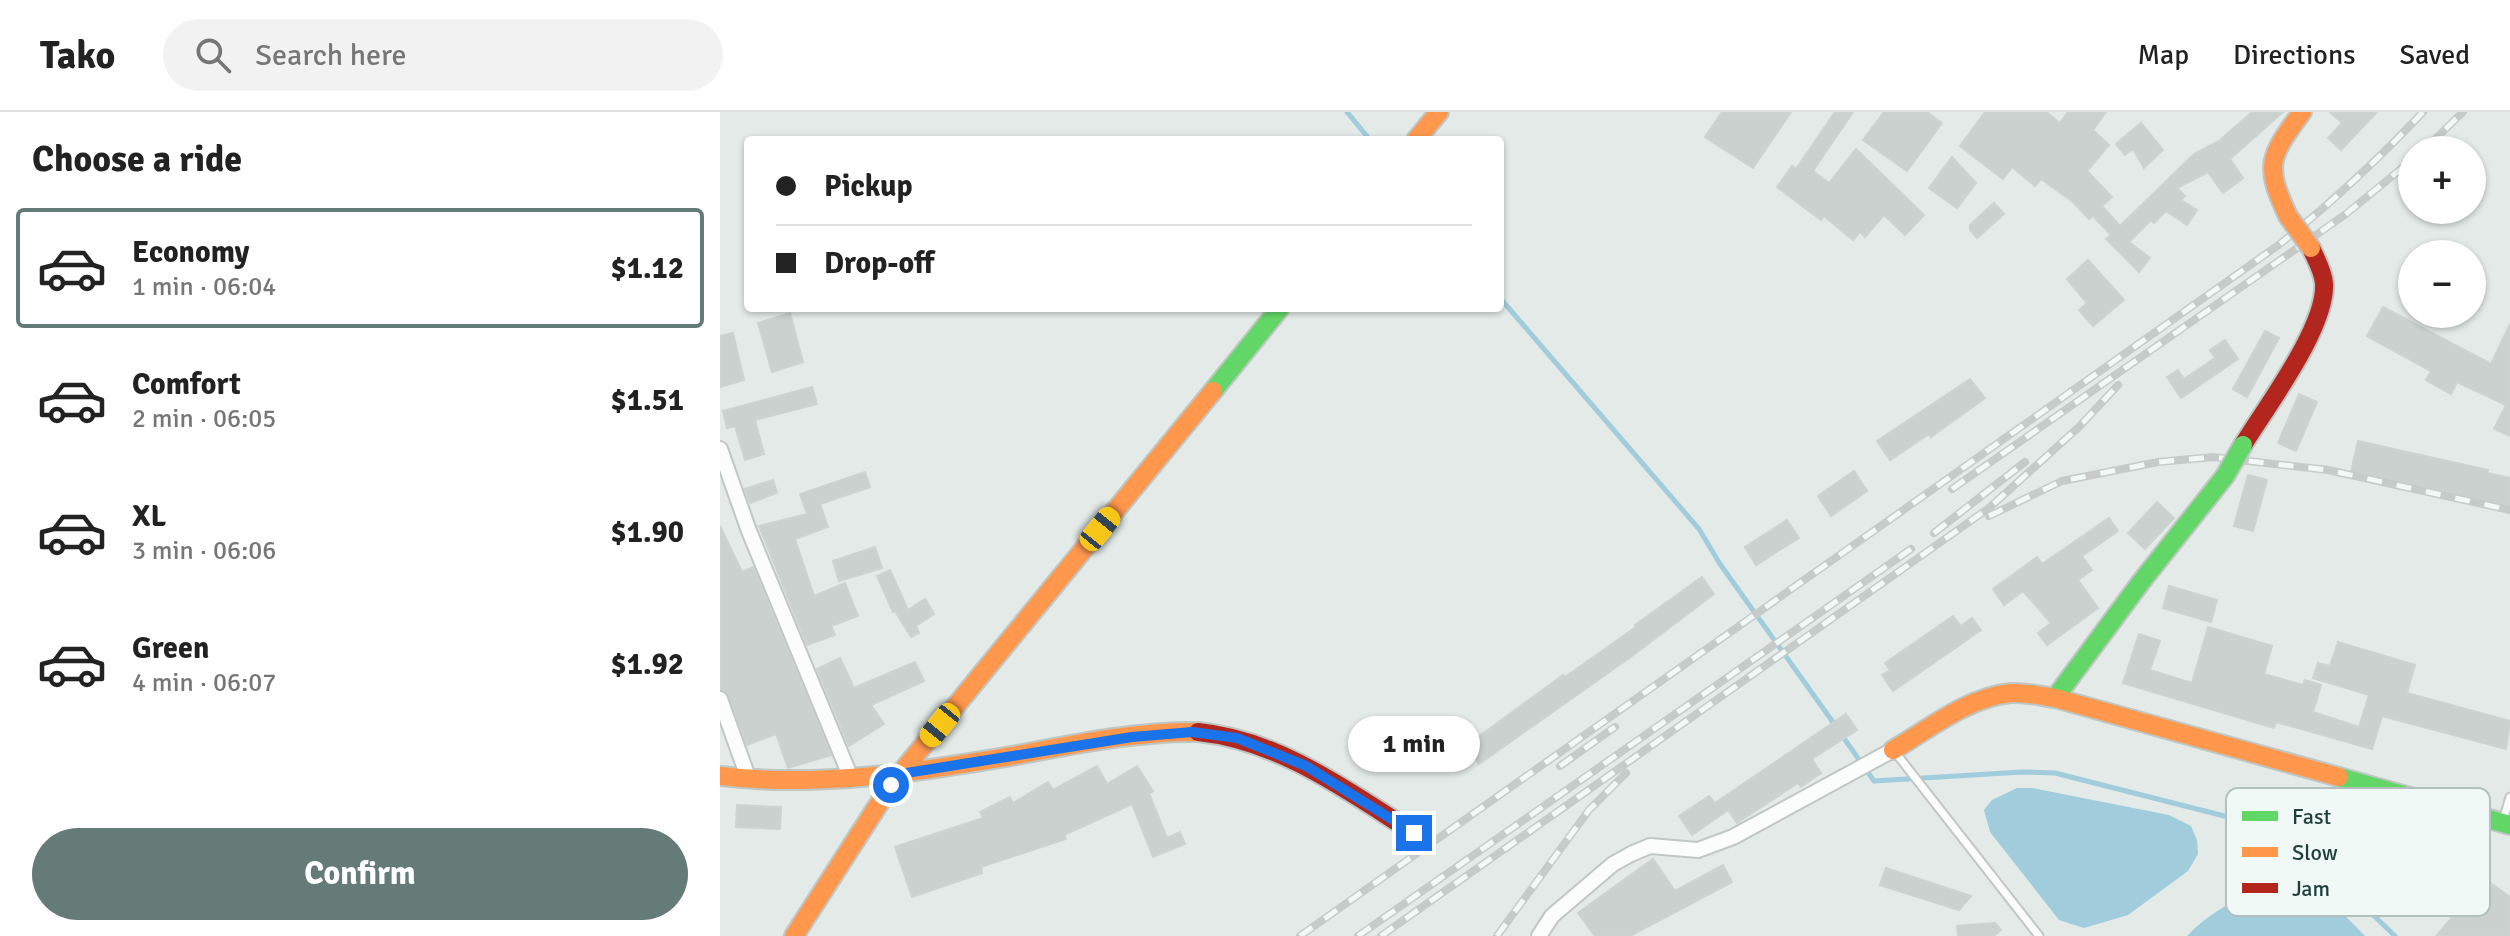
<!DOCTYPE html>
<meta charset="utf-8">
<style>
:root{--surface:#fff;--page:#f2f2f2;--text:#222;--muted:#767676;--line:#e0e0e0;--accent:#647b77}
body{margin:0;font-family:Signika,sans-serif;background:var(--page);color:var(--text);height:100vh;display:flex;flex-direction:column;font-size:30px;white-space:nowrap}
*{box-sizing:border-box;margin:0}
p{font-size:26px;color:var(--muted)}
.icon{flex:none;width:44px;height:44px;fill:none;stroke:currentColor;stroke-width:2;stroke-linecap:round;stroke-linejoin:round}
.map{position:relative;flex:1;overflow:hidden}
.details{display:flex;flex-direction:column;background:var(--surface);width:720px}
.details>*{flex:none}
.banner{position:absolute;left:24px;top:24px;width:760px;height:176px;border-radius:8px;box-shadow:0 2px 6px #0004;display:grid;align-content:center;height:176px;padding:0 32px;background:var(--surface)}
.tools{position:absolute;left:1678px;top:24px;display:grid;gap:16px}
.tools a{display:grid;place-items:center;width:88px;height:88px;border-radius:50%;background:var(--surface);box-shadow:0 2px 6px #0004;font-size:40px}
.end{position:absolute;width:36px;height:36px;margin:-18px;border:10px solid #1a73e8;background:#fff;box-shadow:0 0 0 4px #fff}
.from{border-radius:50%}
.bubble{position:absolute;height:56px;border-radius:28px;background:var(--surface);box-shadow:0 2px 6px #0004;font-size:26px;font-weight:800;line-height:56px;text-align:center}
.car{position:absolute;width:24px;height:48px;margin:-24px -12px;border-radius:10px;box-shadow:0 0 6px 2px #0007;background:linear-gradient(#f5c518 24%,#345 0 40%,#f5c518 0 76%,#345 0 86%,#f5c518 0)}
.banner b{display:flex;align-items:center;gap:28px;height:76px;font-size:30px}
.banner b+b{border-top:2px solid var(--line)}
.banner i{width:20px;height:20px;background:var(--text)}
ul{padding:0;list-style:none}
li{display:flex;align-items:center;gap:24px;height:120px;margin:0 16px 12px;padding:0 16px;border:4px solid transparent;border-radius:8px}
li div{flex:1}
li b{display:block;font-size:30px}
li em{font-style:normal;font-weight:800}
li.active{border-color:var(--accent)}
li>.icon{width:72px;height:72px;stroke-width:1.5}
h2{padding:0 32px;font-size:36px;line-height:96px}
.cta{display:flex;gap:16px;margin-top:auto;padding:16px 32px}
.cta a{flex:1;height:92px;border-radius:48px;background:var(--accent);color:#fff;font-size:32px;font-weight:800;line-height:92px;text-align:center}
header{display:flex;align-items:center;gap:48px;box-sizing:border-box;height:112px;padding:0 40px;background:var(--surface);border-bottom:2px solid var(--line)}
header strong{font-size:38px}
nav{display:flex;gap:44px;margin-inline-start:auto;font-size:28px}
.search{width:560px;height:72px;background:var(--page);display:flex;align-items:center;gap:20px;box-sizing:border-box;padding:0 28px;border-radius:44px;color:var(--muted);font-size:30px}
main{display:flex;flex:1;min-height:0}
.map>svg:first-child{display:block}
.water{fill:#a0ccdc}
.lines{fill:none;stroke-linecap:round;stroke-linejoin:round}
.stream{stroke:#a0ccdc;stroke-width:5}
.building{fill:#cad1cf;stroke:#ccd3d1;stroke-width:2}
.lane-casing{stroke:#c0c7c5;stroke-width:11}
.street-casing{stroke:#c0c7c5;stroke-width:18}
.fast-casing{stroke:#bfc7c5;stroke-width:22}
.slow-casing{stroke:#bfc7c5;stroke-width:22}
.jam-casing{stroke:#bfc7c5;stroke-width:22}
.lane{stroke:#fbfcfc;stroke-width:7}
.street{stroke:#fbfcfc;stroke-width:14}
.fast{stroke:#63d668;stroke-width:18}
.slow{stroke:#ff974d;stroke-width:18}
.jam{stroke:#b3261e;stroke-width:18}
.rail-casing{stroke:#c6cbca;stroke-width:8}
.rail{stroke:#f1f9f6;stroke-width:5;stroke-dasharray:15;stroke-linecap:butt}
.fast-bridge-casing{stroke:#bfc7c5;stroke-width:22;stroke-linecap:butt}
.slow-bridge-casing{stroke:#bfc7c5;stroke-width:22;stroke-linecap:butt}
.fast-bridge{stroke:#63d668;stroke-width:18}
.slow-bridge{stroke:#ff974d;stroke-width:18}
.route{stroke:#1a73e8;stroke-width:10}
.key{fill:#f1f9f6;stroke:#b2c1be;stroke-width:2}
.key-label{font-size:22px;fill:#1f3f3a}
</style>
<header>
<strong>Tako</strong>
<div class="search"><svg class="icon" aria-label="search" viewBox="0 0 24 24"><circle cx="10" cy="10" r="6"/><path d="M15 15l6 6"/></svg>Search here</div>
<nav><a>Map</a><a>Directions</a><a>Saved</a></nav>
</header>
<main>
<section class="details">
<h2>Choose a ride</h2>
<ul>
<li class="active"><svg class="icon" aria-label="car" viewBox="0 0 24 24"><path d="M5 17H2v-5l4-1 3-4h7l3 4 3 1v5h-3M9 17h6M6 11h13"/><circle cx="7" cy="17" r="2"/><circle cx="17" cy="17" r="2"/></svg><div><b>Economy</b><p>1 min · 06:04</p></div><em>$1.12</em></li>
<li><svg class="icon" aria-label="car" viewBox="0 0 24 24"><path d="M5 17H2v-5l4-1 3-4h7l3 4 3 1v5h-3M9 17h6M6 11h13"/><circle cx="7" cy="17" r="2"/><circle cx="17" cy="17" r="2"/></svg><div><b>Comfort</b><p>2 min · 06:05</p></div><em>$1.51</em></li>
<li><svg class="icon" aria-label="car" viewBox="0 0 24 24"><path d="M5 17H2v-5l4-1 3-4h7l3 4 3 1v5h-3M9 17h6M6 11h13"/><circle cx="7" cy="17" r="2"/><circle cx="17" cy="17" r="2"/></svg><div><b>XL</b><p>3 min · 06:06</p></div><em>$1.90</em></li>
<li><svg class="icon" aria-label="car" viewBox="0 0 24 24"><path d="M5 17H2v-5l4-1 3-4h7l3 4 3 1v5h-3M9 17h6M6 11h13"/><circle cx="7" cy="17" r="2"/><circle cx="17" cy="17" r="2"/></svg><div><b>Green</b><p>4 min · 06:07</p></div><em>$1.92</em></li>
</ul>
<div class="cta"><a>Confirm</a></div>
</section>
<div class="map">
<svg width="1790" height="824" viewBox="0 0 1790 824">
<rect width="100%" height="100%" fill="#e3eae8"/>
<!-- water -->
<g class="water">
<polygon points="1297,676 1312,676 1449,703 1471,714 1477,728 1478,742 1468,759 1408,803 1364,816 1339,808 1270,720 1264,698 1272,688"/>
<path d="M 1596,774 L 1645,824 L 1467,824 C 1506,784 1542,778 1596,774 Z"/>
</g>
<g class="lines">
<!-- stream -->
<g class="stream">
<polyline points="627,0 650,28"/>
<polyline points="780,186 979,417 1000,452 1115,613"/>
<polyline points="1121,622 1154,669 1302,660 1335,661 1532,711 1566,723 1586,738 1675,824"/>
</g>
</g>
<!-- building -->
<g class="building">
<polygon points="1002,0 1071,0 1033,56 985,25"/>
<polygon points="1115,0 1133,0 1093,59 1109,71 1136,37 1204,103 1185,123 1164,103 1145,125 1140,120 1133,128 1104,104 1101,108 1057,75 1072,54 1076,57"/>
<polygon points="1164,0 1207,0 1222,11 1187,59 1143,28"/>
<polygon points="1265,0 1326,0 1340,11 1348,0 1386,0 1373,18 1389,33 1367,59 1392,85 1382,94 1400,114 1474,42 1499,29 1532,0 1563,0 1510,47 1523,66 1503,81 1488,60 1457,76 1465,84 1461,88 1477,98 1467,113 1446,99 1434,111 1431,108 1409,130 1430,146 1419,160 1386,127 1391,123 1373,104 1369,107 1353,90 1321,67 1315,74 1292,55 1283,67 1240,34"/>
<polygon points="1610,0 1657,0 1621,38 1608,26 1622,11"/>
<polygon points="1421,11 1443,38 1424,56 1413,37 1405,43 1396,32"/>
<polygon points="1232,45 1256,71 1237,96 1209,76"/>
<polygon points="1274,91 1284,102 1257,126 1250,118 1250,113"/>
<polygon points="1368,148 1404,188 1373,214 1359,198 1367,191 1347,167"/>
<polygon points="1663,195 1771,252 1790,212 1790,324 1774,317 1786,293 1737,270 1731,282 1706,268 1711,259 1647,224"/>
<polygon points="70,201 83,250 52,260 38,211"/>
<polygon points="1545,219 1559,226 1527,285 1513,277"/>
<polygon points="13,221 24,268 0,275 0,224"/>
<polygon points="1505,228 1518,247 1461,286 1447,265 1458,258 1464,267 1495,246 1490,238"/>
<polygon points="1250,267 1265,286 1211,325 1209,322 1170,348 1157,329"/>
<polygon points="92,275 97,292 35,308 44,342 25,348 15,314 7,316 3,299"/>
<polygon points="1579,282 1597,290 1576,339 1558,331"/>
<polygon points="1638,329 1768,358 1767,361 1790,366 1790,394 1631,360"/>
<polygon points="1134,359 1147,379 1111,404 1098,384"/>
<polygon points="145,360 150,375 100,392 108,415 75,427 94,484 125,471 138,504 111,514 115,523 87,533 39,414 87,402 80,382"/>
<polygon points="1528,363 1547,368 1533,419 1514,414"/>
<polygon points="53,368 57,381 30,391 25,377"/>
<polygon points="1437,390 1454,406 1425,437 1408,421"/>
<polygon points="1389,406 1398,419 1362,444 1372,458 1358,468 1378,496 1327,533 1318,521 1331,511 1303,479 1284,493 1273,477 1317,445 1322,452"/>
<polygon points="1067,408 1079,426 1036,453 1025,435"/>
<polygon points="0,414 22,460 33,455 111,643 68,656 56,622 27,633 9,584 0,577"/>
<polygon points="155,435 162,456 119,469 113,449"/>
<polygon points="170,458 188,498 205,487 214,502 196,514 199,521 191,525 175,499 173,500 157,464"/>
<polygon points="982,465 994,482 912,544 759,652 746,634 843,563 845,565 916,515 915,513"/>
<polygon points="1449,474 1497,488 1491,510 1443,496"/>
<polygon points="1233,504 1241,514 1252,506 1261,518 1173,579 1162,563 1170,558 1165,551"/>
<polygon points="1488,515 1552,534 1544,562 1583,573 1585,568 1601,573 1593,600 1639,615 1649,583 1593,566 1598,551 1610,554 1618,530 1695,553 1687,581 1790,609 1786,637 1662,604 1652,637 1556,610 1554,616 1403,571 1419,522 1440,529 1430,558 1472,571"/>
<polygon points="120,546 134,576 195,550 204,569 151,593 164,612 129,634 97,557"/>
<polygon points="1126,602 1137,618 1092,647 1101,661 1081,675 1078,671 1017,711 1008,698 972,723 959,704 989,684 995,691"/>
<polygon points="377,654 387,672 417,654 433,679 429,681 447,726 460,720 465,732 433,745 412,692 344,723 346,727 261,755 262,761 192,785 175,735 263,706 260,700 290,685 293,691 328,670 333,678"/>
<polygon points="17,693 61,695 60,717 16,715"/>
<polygon points="933,747 955,779 1003,753 1012,770 910,824 875,824 858,801"/>
<polygon points="1166,756 1251,784 1239,798 1160,773"/>
<polygon points="1765,767 1790,785 1790,824 1716,824"/>
<polygon points="1275,811 1281,818 1274,824 1238,824 1237,814"/>
</g>
<g class="lines">
<!-- lane casing -->
<g class="lane-casing">
<g id="lane">
<polyline points="1175,640 1319,824"/>
<polyline points="1783,709 1790,685"/>
</g>
</g>
<!-- street casing -->
<g class="street-casing">
<g id="street">
<polyline points="0,337 29,419 131,666"/>
<polyline points="0,587 29,668"/>
<polyline points="819,824 832,804 893,752 911,742 930,734 978,738 1013,725 1173,638"/>
</g>
</g>
<!-- fast casing -->
<g class="fast-casing">
<g id="fast">
<polyline points="493,279 560,196"/>
<polyline points="1335,586 1421,470 1505,364"/>
<polyline points="1619,665 1790,713"/>
</g>
</g>
<!-- slow casing -->
<g class="slow-casing">
<g id="slow">
<polyline points="696,28 719,0"/>
<path d="M 1568,104 C 1544,53 1549,45 1582,0"/>
<path d="M 1173,638 C 1209,617 1248,585 1291,581 C 1306,580 1321,584 1335,586 L 1619,665"/>
<path d="M 0,664 C 101,676 198,660 297,643 C 356,632 417,619 478,620"/>
<polyline points="74,824 171,673 493,279"/>
</g>
</g>
<!-- jam casing -->
<g class="jam-casing">
<g id="jam">
<path d="M 1523,333 C 1546,295 1607,215 1604,171 C 1603,159 1596,147 1591,136"/>
<path d="M 478,620 C 559,628 628,679 694,721"/>
</g>
</g>
<!-- lane -->
<use href="#lane" class="lane"/>
<!-- street -->
<use href="#street" class="street"/>
<!-- fast -->
<use href="#fast" class="fast"/>
<!-- slow -->
<use href="#slow" class="slow"/>
<!-- jam -->
<use href="#jam" class="jam"/>
<!-- rail casing -->
<g class="rail-casing">
<g id="rail">
<polyline points="1704,38 1743,0"/>
<polyline points="1232,377 1626,102 1692,48"/>
<polyline points="1269,404 1342,369 1438,350 1493,345 1608,358 1790,398"/>
<polyline points="1214,421 1305,350"/>
<polyline points="840,654 895,615"/>
<path d="M 580,824 L 1560,132 C 1611,91 1658,48 1703,0"/>
<polyline points="638,824 1191,437"/>
<polyline points="661,824 1269,396 1359,315 1398,273"/>
<polyline points="777,824 869,698 906,661"/>
</g>
</g>
<!-- rail -->
<use href="#rail" class="rail"/>
<!-- fast-bridge casing -->
<g class="fast-bridge-casing">
<polyline id="fast-bridge" points="1505,364 1523,333"/>
</g>
<!-- slow-bridge casing -->
<g class="slow-bridge-casing">
<polyline id="slow-bridge" points="1568,104 1591,136"/>
</g>
<!-- fast-bridge -->
<use href="#fast-bridge" class="fast-bridge"/>
<!-- slow-bridge -->
<use href="#slow-bridge" class="slow-bridge"/>
</g>
<g class="lines">
<!-- route -->
<polyline class="route" points="171,673 180,662 412,625 472,620 517,626 586,654 694,721"/>
</g>
<!-- legend -->
<rect x="1506" y="676" width="264" height="128" rx="12" class="key"/>
<rect x="1522" y="699" width="36" height="10" fill="#63d668"/>
<rect x="1522" y="735" width="36" height="10" fill="#ff974d"/>
<rect x="1522" y="771" width="36" height="10" fill="#b3261e"/>
<g class="key-label">
<text x="1572" y="712">Fast</text>
<text x="1572" y="748">Slow</text>
<text x="1572" y="784">Jam</text>
</g>
</svg>
<div class="tools">
<a>+</a>
<a>−</a>
</div>
<i class="end from" style="left:171px;top:673px"></i>
<i class="end" style="left:694px;top:721px"></i>
<div class="bubble" style="left:628px;top:604px;width:132px">1 min</div>
<i class="car" style="left:380px;top:417px;rotate:39deg"></i>
<i class="car" style="left:220px;top:613px;rotate:219deg"></i>
<div class="banner">
<b><i class="from"></i>Pickup</b>
<b><i></i>Drop-off</b>
</div>
</div>
</main>
